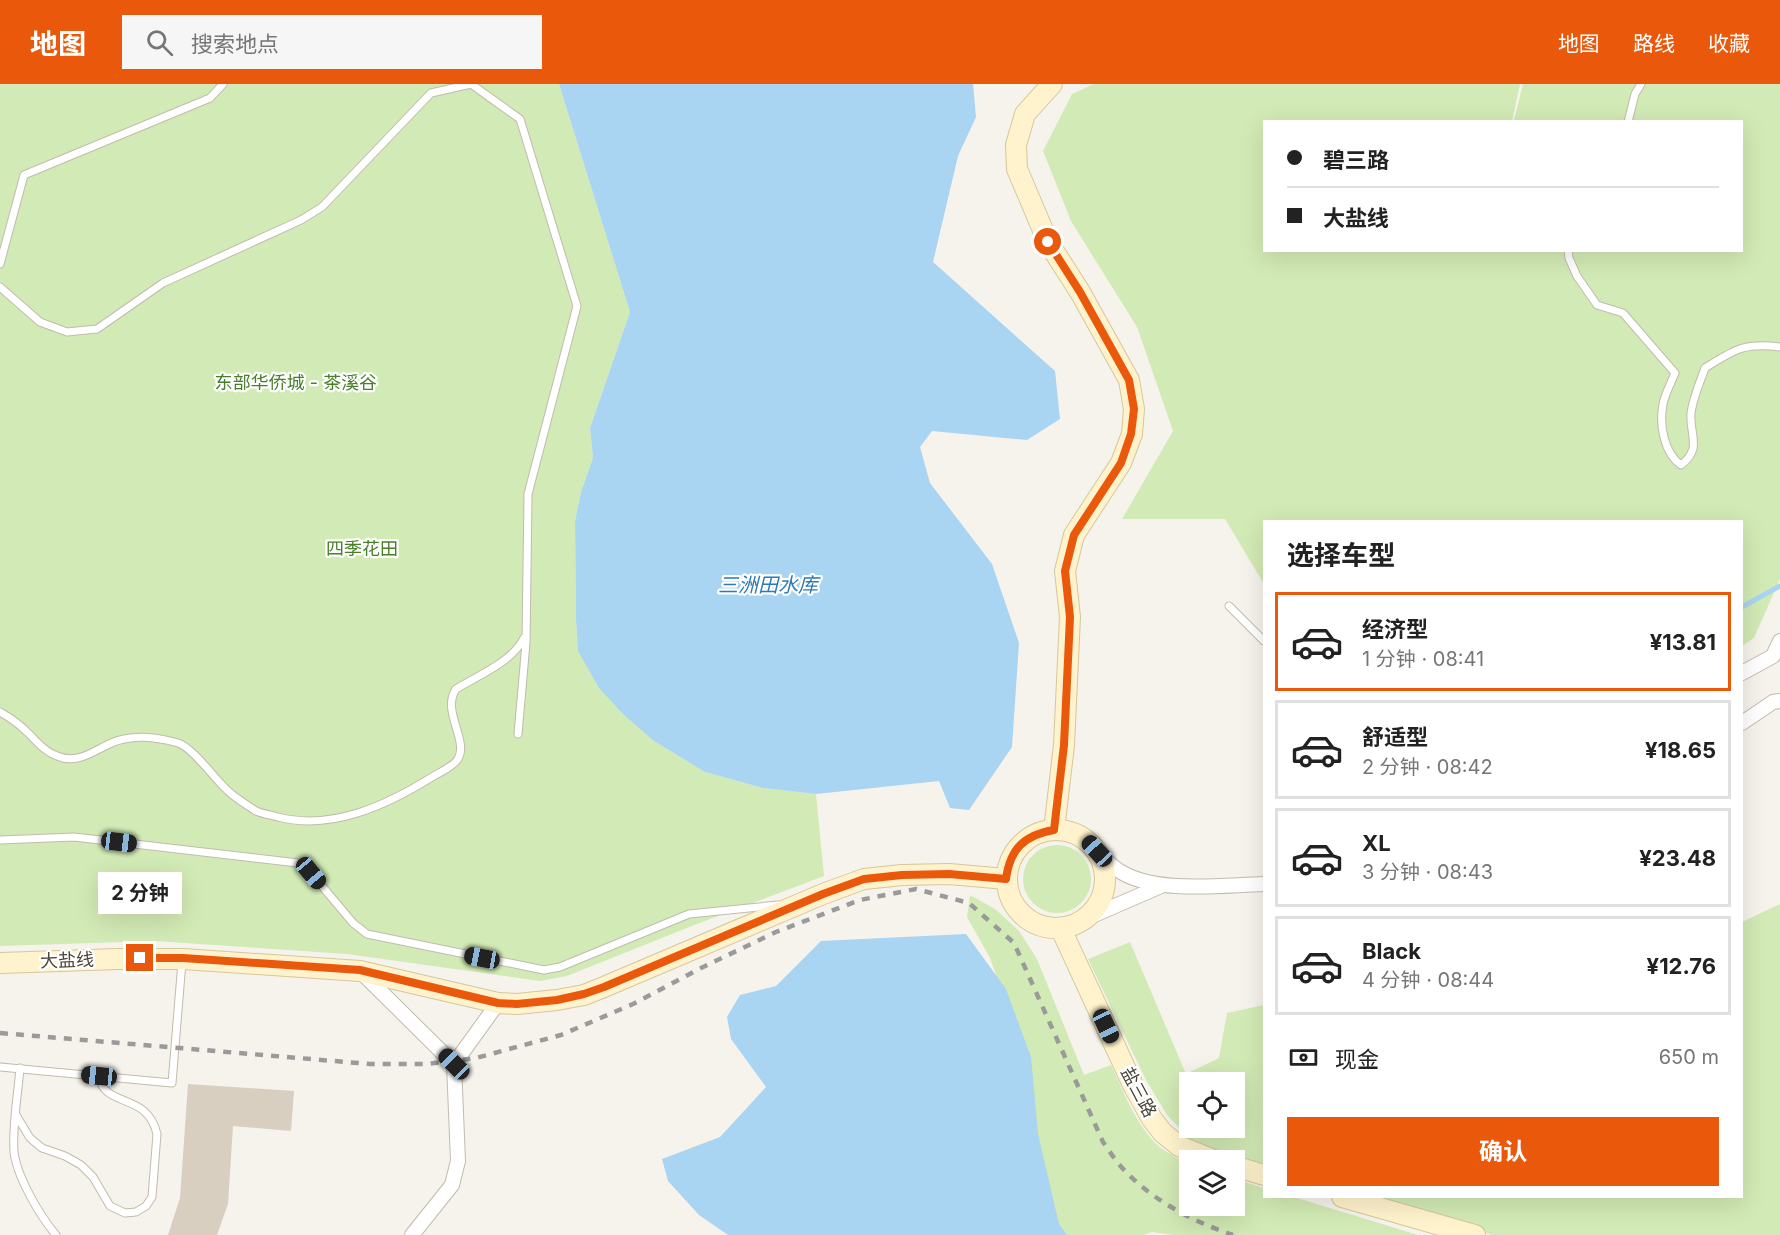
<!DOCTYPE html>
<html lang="zh">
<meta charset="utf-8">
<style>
:root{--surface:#fff;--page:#f6f6f6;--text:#222;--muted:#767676;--line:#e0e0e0;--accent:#ea580c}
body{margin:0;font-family:Inter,"Noto Sans SC",sans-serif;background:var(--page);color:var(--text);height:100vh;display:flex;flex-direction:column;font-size:22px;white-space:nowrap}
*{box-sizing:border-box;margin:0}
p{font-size:20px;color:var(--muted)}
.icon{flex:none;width:33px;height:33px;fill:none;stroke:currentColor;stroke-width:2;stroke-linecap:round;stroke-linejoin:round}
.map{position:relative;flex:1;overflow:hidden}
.drawer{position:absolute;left:1263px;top:436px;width:480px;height:678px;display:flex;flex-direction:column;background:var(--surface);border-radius:0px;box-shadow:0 6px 24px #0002}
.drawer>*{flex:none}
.top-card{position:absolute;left:1263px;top:36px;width:480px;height:132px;border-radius:0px;box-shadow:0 6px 24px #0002;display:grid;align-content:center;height:132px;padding:0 24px;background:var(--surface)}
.controls{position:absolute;left:1179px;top:988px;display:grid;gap:12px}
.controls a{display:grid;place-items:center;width:66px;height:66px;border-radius:0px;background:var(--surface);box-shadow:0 6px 24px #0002;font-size:30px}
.end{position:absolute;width:27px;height:27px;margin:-14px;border:8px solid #ea580c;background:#fff;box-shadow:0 0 0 3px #fff}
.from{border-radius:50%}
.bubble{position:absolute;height:42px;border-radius:0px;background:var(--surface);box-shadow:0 6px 24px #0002;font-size:20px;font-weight:700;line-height:42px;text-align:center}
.car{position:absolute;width:18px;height:36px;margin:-18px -9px;border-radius:8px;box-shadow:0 0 4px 2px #0007;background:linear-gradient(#222 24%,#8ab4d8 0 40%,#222 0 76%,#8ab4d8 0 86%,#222 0)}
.top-card b{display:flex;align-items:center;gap:21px;height:57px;font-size:22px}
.top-card b+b{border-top:2px solid var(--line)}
.top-card i{width:15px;height:15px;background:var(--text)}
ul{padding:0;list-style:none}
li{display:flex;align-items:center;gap:18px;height:99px;margin:0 12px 9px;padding:0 12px;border:3px solid var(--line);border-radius:0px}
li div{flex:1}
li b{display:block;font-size:22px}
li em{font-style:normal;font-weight:700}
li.on{border-color:var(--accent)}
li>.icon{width:54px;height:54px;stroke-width:1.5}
h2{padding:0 24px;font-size:27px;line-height:72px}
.pay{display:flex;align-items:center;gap:15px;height:66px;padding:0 24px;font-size:22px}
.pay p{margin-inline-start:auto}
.button{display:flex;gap:12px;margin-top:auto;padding:12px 24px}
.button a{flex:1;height:69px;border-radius:0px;background:var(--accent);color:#fff;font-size:24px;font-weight:700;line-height:69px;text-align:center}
header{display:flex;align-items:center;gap:36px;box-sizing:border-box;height:84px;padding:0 30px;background:var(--accent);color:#fff}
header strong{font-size:28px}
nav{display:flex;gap:33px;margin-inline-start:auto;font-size:21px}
.search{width:420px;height:54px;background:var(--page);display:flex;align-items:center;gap:15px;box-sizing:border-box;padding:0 21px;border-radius:0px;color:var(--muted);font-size:22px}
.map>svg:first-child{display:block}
.green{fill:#d2eab5;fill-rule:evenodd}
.water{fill:#a9d4f2}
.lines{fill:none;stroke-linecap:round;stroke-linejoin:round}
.stream{stroke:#a9d4f2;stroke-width:5}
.building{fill:#d8cfc1}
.lane-casing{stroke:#c2bbae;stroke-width:9}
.street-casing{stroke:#c2bbae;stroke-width:16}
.secondary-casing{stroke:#d6c79b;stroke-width:22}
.lane{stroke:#fff;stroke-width:7}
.street{stroke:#fff;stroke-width:14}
.secondary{stroke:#fff3cd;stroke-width:20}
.rail{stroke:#9a9a9a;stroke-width:4.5;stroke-dasharray:8 8;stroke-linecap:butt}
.route{stroke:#ea580c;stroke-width:8}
.labels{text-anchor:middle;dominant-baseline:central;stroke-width:4.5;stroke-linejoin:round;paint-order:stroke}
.park-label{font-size:18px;fill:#4a7f2a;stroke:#fff}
.street-label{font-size:18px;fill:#4b4439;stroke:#fff}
.water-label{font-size:20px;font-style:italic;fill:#2e7ab2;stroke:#fff}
</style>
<header>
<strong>地图</strong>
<div class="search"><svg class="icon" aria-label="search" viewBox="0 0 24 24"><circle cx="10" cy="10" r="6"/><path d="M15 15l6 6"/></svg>搜索地点</div>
<nav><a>地图</a><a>路线</a><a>收藏</a></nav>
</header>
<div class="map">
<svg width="1780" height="1151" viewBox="0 0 1780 1151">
<rect width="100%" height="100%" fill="#f6f3ec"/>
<!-- green -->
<g class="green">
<polygon points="0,0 559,0 630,228 590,344 593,374 581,408 575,437 576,536 578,567 654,657 705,688 763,704 816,710 824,792 697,840 567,892 540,897 347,870 156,857 0,862"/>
<polygon points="1094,0 1520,0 1512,37 1264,38 1264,166 1742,166 1742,38 1514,37 1523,0 1780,0 1780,495 1754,554 1742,562 1742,438 1264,438 1264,500 1225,435 1122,435 1173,347 1137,243 1071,137 1043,67 1072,10"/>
<circle cx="1057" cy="795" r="34"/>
<path d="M 970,811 L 995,825 L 1019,847 L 1037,875 L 1084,991 L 1111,981 C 1125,1010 1138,1048 1165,1067 C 1173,1072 1182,1076 1189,1081 L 1190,1122 L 1234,1122 L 1235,1095 L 1264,1104 L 1264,1113 L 1294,1113 L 1418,1151 L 1173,1151 L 1152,1148 L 1144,1151 L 1061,1151 L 1049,1118 L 1020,958 L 990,874 L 967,833 Z"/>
<polygon points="1780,820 1780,1151 1492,1151 1358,1113 1742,1113 1742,838"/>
<path d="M 1130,858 L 1186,990 L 1219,974 L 1227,929 L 1264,921 L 1264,1087 L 1215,1068 L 1190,1055 L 1167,1031 L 1146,996 L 1088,875 ZM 1190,999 L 1234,999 L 1234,1044 L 1190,1044 Z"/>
</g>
<!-- water -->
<g class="water">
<polygon points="559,0 973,0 976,33 958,72 933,178 1055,287 1060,335 1027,356 932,347 920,363 930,399 992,480 1019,559 1012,663 969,726 950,724 939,697 816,710 763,704 705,688 654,657 624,631 599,604 578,567 576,536 575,437 581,408 593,374 590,344 630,228"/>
<polygon points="966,850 1006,905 1031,973 1038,1050 1059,1140 1067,1151 728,1151 699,1131 668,1097 662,1075 720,1053 766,1003 731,955 727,933 740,911 776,902 821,857"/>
</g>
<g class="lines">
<!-- stream -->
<polyline class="stream" points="1742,523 1780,502"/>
</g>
<!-- building -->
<polygon class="building" points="188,1000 294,1007 291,1047 233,1042 228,1120 217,1151 168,1151 180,1114"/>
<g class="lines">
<!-- lane casing -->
<g class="lane-casing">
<g id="lane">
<polyline points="1628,38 1635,10 1641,0"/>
<path d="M 1568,166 L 1569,174 L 1577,192 L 1597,221 L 1623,229 L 1675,289 C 1671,299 1665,310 1663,320 C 1659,341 1664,369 1681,381 C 1703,364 1689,351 1691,329 C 1693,314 1700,298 1705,284 C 1734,266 1744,258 1780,263"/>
<polyline points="0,180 24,91 210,14 223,0"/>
<polyline points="0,203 40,238 67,248 97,245 163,199 301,136 322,123 431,9 471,0 520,35 577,222 528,410 526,559 518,650"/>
<polyline points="1229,522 1264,557"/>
<path d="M 0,628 C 9,633 18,639 26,647 C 36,656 43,667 57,672 C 83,683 100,659 124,655 C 143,651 160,654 178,659 C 192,663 215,695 227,706 C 235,714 247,721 256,727 C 263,730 271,731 278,733 C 332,747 387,721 432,693 C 440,688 453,683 458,675 C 469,656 441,627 456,605 C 479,591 512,578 524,554"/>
<polyline points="0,756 74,753 298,779 306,783 353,839 367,850 544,886 560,883 689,830 778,821"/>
<polyline points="0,983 172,999 182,878"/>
<path d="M 20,984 C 18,1009 12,1044 14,1068 C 17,1093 40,1132 56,1151"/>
<path d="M 16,1031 L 30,1054 L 42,1064 L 65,1072 L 81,1081 L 93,1093 L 110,1122 L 125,1129 L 136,1128 L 146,1122 L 152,1113 L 157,1050 C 147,1007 104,1025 99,992"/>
</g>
</g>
<!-- street casing -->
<g class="street-casing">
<g id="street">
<polyline points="1742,589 1773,572 1780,557"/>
<polyline points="1742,639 1773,618 1780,617"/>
<path d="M 1097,767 C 1104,774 1112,783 1121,788 C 1158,810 1222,801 1264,800"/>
<polyline points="1085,835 1161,802"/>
<polyline points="361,888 454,980"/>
<polyline points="412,1151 452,1101 458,1077 454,980 498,919"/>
</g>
</g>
<!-- secondary casing -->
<g class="secondary-casing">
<g id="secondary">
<polyline points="1052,0 1025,30 1016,61 1017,85 1048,158 1080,208 1129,296 1134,325 1132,350 1121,379 1074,451 1065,487 1070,533 1064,661 1054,746"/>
<circle cx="1056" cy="795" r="49"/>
<polyline points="1061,845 1133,1001 1152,1035 1163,1049 1179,1062 1216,1077"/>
<polyline points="0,879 118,875 183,875 360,887 498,919 517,920 557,916 584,911 604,903 823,810 864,795 902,791 949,790 1006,795"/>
<polyline points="1234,1082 1264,1091"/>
<polyline points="1342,1113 1475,1151"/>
</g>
</g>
<!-- lane -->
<use href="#lane" class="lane"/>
<!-- street -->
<use href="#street" class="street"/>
<!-- secondary -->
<use href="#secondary" class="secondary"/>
<!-- rail -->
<path class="rail" d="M 0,949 L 370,980 L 427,980 L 476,974 L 561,951 L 633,920 L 701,884 L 776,848 L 860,816 L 916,805 L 969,819 L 1014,859 L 1103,1058 C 1110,1068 1117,1079 1126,1088 C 1154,1117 1194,1138 1233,1151"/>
</g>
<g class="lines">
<!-- route -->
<path class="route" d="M 140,874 L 183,874 L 360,886 L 498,919 L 517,920 L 557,916 L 584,910 L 604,903 L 823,810 L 864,795 L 902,791 L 949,790 L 1006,795 C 1010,765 1024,751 1054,746 L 1064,661 L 1068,576 L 1070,533 L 1065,487 L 1074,451 L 1121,379 L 1131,350 L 1134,325 L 1129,296 L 1080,208 L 1048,158"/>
</g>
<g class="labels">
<!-- park labels -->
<g class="park-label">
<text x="296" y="298">东部华侨城 - 茶溪谷</text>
<text x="362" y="464">四季花田</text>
</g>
<!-- street labels -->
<g class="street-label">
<text transform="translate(67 876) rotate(-2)">大盐线</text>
<text transform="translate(1139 1008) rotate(62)">盐三路</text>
</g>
<!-- water labels -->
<g class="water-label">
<text x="768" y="501">三洲田水库</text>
</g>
</g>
</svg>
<div class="controls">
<a><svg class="icon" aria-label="locate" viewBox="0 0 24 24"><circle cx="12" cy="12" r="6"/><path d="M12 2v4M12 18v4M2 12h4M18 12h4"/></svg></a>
<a><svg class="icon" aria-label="layers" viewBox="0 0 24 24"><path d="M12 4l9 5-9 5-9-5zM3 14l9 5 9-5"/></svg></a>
</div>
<i class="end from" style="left:1048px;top:158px"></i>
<i class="end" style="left:140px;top:874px"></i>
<div class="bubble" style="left:98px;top:788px;width:84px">2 分钟</div>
<i class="car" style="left:119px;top:758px;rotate:97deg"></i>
<i class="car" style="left:1097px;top:767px;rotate:317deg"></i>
<i class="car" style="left:311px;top:789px;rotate:140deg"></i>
<i class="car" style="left:482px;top:874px;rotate:281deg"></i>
<i class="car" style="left:1106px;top:942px;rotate:155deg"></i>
<i class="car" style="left:454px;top:980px;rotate:315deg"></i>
<i class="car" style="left:99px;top:992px;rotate:276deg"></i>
<div class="top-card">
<b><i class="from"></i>碧三路</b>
<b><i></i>大盐线</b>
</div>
<section class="drawer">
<h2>选择车型</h2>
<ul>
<li class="on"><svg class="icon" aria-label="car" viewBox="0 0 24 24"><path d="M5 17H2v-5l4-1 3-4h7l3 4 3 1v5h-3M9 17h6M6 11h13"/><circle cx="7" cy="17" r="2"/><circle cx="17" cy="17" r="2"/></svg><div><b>经济型</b><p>1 分钟 · 08:41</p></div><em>¥13.81</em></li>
<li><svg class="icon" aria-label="car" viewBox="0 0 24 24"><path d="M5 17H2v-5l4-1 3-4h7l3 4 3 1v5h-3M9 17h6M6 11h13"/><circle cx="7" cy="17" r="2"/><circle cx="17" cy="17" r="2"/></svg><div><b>舒适型</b><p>2 分钟 · 08:42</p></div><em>¥18.65</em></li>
<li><svg class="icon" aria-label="car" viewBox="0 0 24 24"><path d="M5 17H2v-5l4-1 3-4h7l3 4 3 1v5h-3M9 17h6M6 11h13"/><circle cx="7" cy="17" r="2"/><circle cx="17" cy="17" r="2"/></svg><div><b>XL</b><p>3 分钟 · 08:43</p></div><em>¥23.48</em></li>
<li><svg class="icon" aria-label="car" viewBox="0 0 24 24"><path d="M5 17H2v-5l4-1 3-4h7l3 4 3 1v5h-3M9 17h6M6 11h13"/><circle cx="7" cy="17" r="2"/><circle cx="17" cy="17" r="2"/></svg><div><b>Black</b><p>4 分钟 · 08:44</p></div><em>¥12.76</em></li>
</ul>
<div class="pay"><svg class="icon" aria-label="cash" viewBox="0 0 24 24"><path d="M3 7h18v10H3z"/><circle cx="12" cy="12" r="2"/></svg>现金<p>650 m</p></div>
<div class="button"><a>确认</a></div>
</section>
</div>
